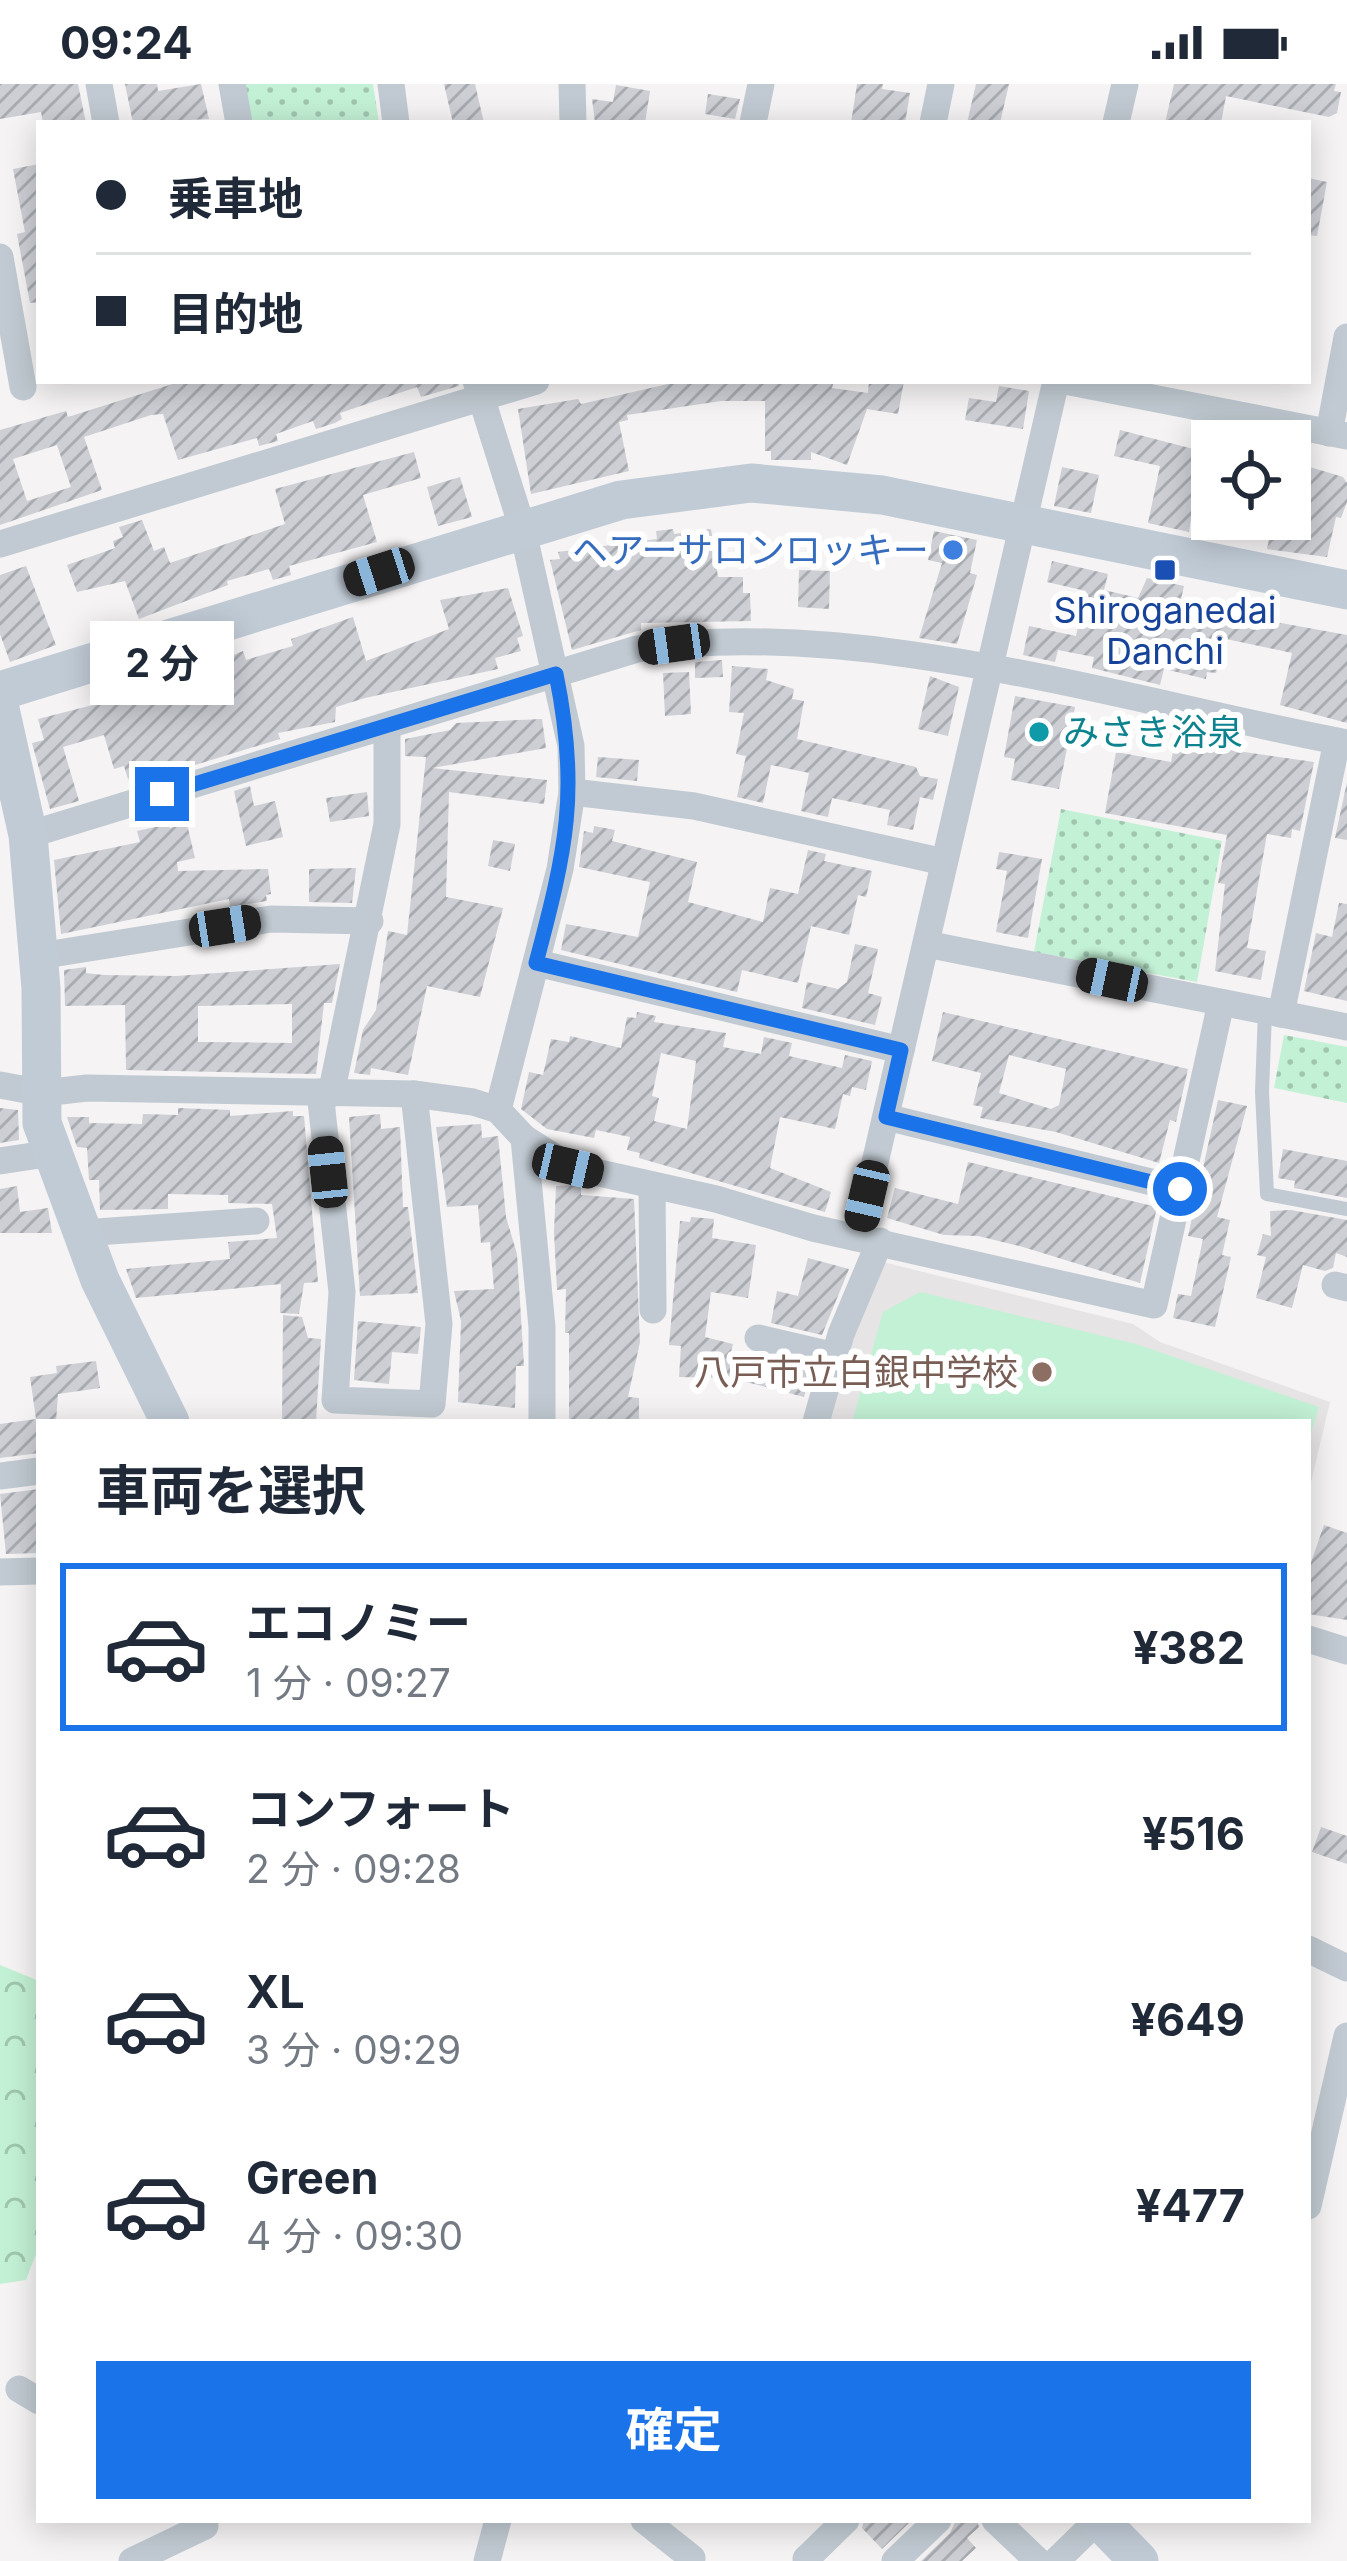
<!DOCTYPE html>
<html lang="ja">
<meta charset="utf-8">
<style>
:root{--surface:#fff;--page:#f2f2f3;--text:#1f2937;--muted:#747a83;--line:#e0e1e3;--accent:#1a73e8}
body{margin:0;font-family:Inter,"Noto Sans JP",sans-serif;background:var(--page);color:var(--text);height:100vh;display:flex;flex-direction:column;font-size:45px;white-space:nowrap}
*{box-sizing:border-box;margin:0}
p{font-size:39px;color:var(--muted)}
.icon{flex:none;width:66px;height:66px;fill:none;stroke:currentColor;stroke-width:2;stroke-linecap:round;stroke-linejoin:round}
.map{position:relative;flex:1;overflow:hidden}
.drawer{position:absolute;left:36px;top:1335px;width:1275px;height:1104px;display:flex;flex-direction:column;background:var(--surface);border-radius:0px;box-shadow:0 6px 30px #0003}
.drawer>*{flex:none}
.hud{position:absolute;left:36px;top:36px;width:1275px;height:264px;border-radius:0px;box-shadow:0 6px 30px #0003;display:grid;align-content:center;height:264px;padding:0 60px;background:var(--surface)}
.tools{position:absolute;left:1191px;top:336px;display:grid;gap:24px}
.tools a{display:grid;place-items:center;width:120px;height:120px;border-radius:0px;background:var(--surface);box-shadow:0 6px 30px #0003;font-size:60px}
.end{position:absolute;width:54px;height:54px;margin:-27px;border:15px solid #1a73e8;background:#fff;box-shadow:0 0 0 6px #fff}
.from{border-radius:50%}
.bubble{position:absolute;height:84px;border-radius:0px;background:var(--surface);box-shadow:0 6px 30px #0003;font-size:39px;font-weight:700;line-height:84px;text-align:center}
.car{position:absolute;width:36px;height:72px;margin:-36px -18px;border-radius:15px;box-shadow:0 0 9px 3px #0007;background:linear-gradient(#222 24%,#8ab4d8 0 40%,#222 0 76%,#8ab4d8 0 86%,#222 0)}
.hud b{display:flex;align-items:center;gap:42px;height:114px;font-size:45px}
.hud b+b{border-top:3px solid var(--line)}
.hud i{width:30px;height:30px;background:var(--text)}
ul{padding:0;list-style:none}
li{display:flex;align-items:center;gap:36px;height:168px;margin:0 24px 18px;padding:0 36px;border:6px solid transparent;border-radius:0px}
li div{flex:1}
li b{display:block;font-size:45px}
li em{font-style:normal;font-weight:700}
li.on{border-color:var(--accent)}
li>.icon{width:108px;height:108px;stroke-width:1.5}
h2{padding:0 60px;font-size:54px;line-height:144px}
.action{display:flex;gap:24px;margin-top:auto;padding:24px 60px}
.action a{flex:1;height:138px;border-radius:0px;background:var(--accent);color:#fff;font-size:48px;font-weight:700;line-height:138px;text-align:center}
.status{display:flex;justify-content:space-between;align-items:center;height:84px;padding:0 60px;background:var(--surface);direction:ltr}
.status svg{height:33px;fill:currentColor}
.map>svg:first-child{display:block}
.education{fill:#e6e4e5}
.grass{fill:url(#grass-dots)}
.forest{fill:url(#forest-crowns)}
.pitch{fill:#c3f1d5}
.building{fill:url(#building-hatch);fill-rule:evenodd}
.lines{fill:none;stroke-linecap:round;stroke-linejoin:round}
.lane{stroke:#c1cad2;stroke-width:14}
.street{stroke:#c1cad2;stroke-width:27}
.secondary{stroke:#c1cbd6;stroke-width:39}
.route{stroke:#1a73e8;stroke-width:15}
.shop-dot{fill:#3f7fe0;stroke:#fff;stroke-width:4.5}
.transit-dot{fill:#1a4fb4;stroke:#fff;stroke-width:4.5}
.culture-dot{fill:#0f9aa8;stroke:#fff;stroke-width:4.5}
.education-dot{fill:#8d6e63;stroke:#fff;stroke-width:4.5}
.labels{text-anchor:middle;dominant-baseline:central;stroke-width:12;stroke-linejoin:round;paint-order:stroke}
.shop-label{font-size:36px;fill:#366cbe;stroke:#fff;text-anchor:end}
.transit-label{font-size:36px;fill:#164399;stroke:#fff}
.culture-label{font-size:36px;fill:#0d838f;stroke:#fff;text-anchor:start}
.education-label{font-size:36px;fill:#785e54;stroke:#fff;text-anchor:end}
</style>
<div class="status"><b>09:24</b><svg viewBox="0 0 49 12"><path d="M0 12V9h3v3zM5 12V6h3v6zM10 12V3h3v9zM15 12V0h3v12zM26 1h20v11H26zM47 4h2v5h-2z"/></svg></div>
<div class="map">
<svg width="1347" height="2477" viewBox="0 0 1347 2477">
<defs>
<pattern id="grass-dots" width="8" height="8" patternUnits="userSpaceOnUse" patternTransform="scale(3)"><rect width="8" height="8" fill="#c3f1d5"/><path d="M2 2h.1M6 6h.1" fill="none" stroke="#a0c6b0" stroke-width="1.8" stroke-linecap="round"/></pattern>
<pattern id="forest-crowns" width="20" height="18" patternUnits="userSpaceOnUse" patternTransform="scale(3)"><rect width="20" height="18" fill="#c3f1d5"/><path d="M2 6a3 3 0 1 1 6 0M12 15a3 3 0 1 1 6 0" fill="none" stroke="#a0c6b0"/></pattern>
<pattern id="building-hatch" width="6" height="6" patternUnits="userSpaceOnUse" patternTransform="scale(3)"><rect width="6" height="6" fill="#cdcfd5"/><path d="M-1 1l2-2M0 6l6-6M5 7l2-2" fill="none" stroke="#a8abb0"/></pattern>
</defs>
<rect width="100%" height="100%" fill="#f5f3f3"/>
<!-- education -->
<polygon class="education" points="883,1178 1133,1240 1160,1258 1330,1318 1308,1411 1308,1338 826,1338 848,1255"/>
<!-- grass -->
<g class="grass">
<polygon points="241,0 373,0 379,39 248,39"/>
<polygon points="1061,725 1222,757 1197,898 1034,868"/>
<polygon points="1284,951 1347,963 1347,1019 1274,1004"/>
</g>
<!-- forest -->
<polygon class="forest" points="0,1881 39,1897 39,2162 26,2196 0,2200"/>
<!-- pitch -->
<polygon class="pitch" points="920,1208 1136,1260 1319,1323 1308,1359 1308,1338 852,1338 883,1228"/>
<!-- building -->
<g class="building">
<polygon points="0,0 78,0 86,39 43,39 41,28 0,35"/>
<polygon points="125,0 157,0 158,7 201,0 209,35 133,39"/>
<polygon points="444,0 475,0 484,39 453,39"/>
<polygon points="857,0 883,0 882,5 910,9 905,39 851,39"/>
<polygon points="976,0 1009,0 1000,39 967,39"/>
<polygon points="1174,0 1336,0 1334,7 1341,8 1337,29 1329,33 1226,12 1221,39 1165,39"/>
<polygon points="616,1 650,7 645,39 595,39 592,15 613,18"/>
<polygon points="708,10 740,15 735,35 705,30"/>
<polygon points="39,80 39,218 30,219 17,150 25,148 13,85"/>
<polygon points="1308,94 1327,98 1317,152 1308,151"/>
<path d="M 182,297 L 458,297 L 459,302 L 421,313 L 417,303 L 340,329 L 342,335 L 335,339 L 316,345 L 313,337 L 276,350 L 278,357 L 259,362 L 257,354 L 178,376 L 163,330 L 151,331 L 84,353 L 102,406 L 0,441 L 0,346 L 66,327 L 68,333 ZM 57,361 L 71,403 L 27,417 L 13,375 Z"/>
<polygon points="681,297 834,297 832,304 868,309 869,297 904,297 898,330 867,325 847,381 811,368 811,376 771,376 771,367 765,367 765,317 721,317 627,331 628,336 619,338 629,387 531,410 518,325 578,315 581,320"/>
<polygon points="999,302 1029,307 1023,345 965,336 969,314 996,318"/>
<polygon points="1120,346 1201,367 1189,448 1148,439 1160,382 1114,372"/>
<polygon points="414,368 421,394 363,411 377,458 289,482 291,491 273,496 269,485 227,497 228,501 139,535 125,497 77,508 67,481 115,464 113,457 123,453 119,443 142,436 154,467 164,463 170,479 285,440 275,405"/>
<polygon points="1290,377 1343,393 1347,399 1347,418 1341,434 1336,433 1327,473 1267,465 1273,435 1290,435"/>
<polygon points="1062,383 1099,391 1091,429 1054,422"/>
<polygon points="460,393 472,433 438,442 427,403"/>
<polygon points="673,445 674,450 711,445 718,493 743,493 743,509 750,509 751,537 641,539 641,546 572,566 550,476 560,475 558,468 657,455 656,447"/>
<polygon points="934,447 977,456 970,489 977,491 957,560 919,554 942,479 928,476"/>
<polygon points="1052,477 1108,490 1104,506 1138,514 1147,494 1184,502 1181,515 1233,526 1232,530 1347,551 1347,639 1280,621 1292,569 1226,555 1216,589 1207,588 1206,595 1164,585 1160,601 1092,584 1094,573 1058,566 1055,578 1023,571 1029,542 1076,552 1086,507 1047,498"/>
<polygon points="26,482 56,561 10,578 0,550 0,491"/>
<polygon points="799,486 830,487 829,525 798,523"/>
<polygon points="508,504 523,552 517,554 521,567 495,574 498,585 365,614 336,623 335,638 278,649 280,655 169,689 167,684 128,695 124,682 114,685 104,651 63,663 79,717 50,725 32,659 44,656 38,635 144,608 243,567 246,576 293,562 291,555 353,533 366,577 449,545 440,516"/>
<polygon points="722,576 723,593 695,594 695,578"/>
<polygon points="732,582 768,585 766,596 794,605 792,615 804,617 797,655 916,683 920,692 938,695 933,716 920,713 913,746 887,741 890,726 832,714 828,733 801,727 809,689 771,681 763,719 737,713 746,672 736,670 744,629 729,628"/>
<polygon points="689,588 691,630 665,632 663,589"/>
<polygon points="930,592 959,603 948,652 918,645"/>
<polygon points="1015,612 1075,623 1059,705 1011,696 1015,675 1004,673"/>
<polygon points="542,635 546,664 432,684 547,696 544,720 449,708 446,813 503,824 480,913 427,902 408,991 371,984 370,991 354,989 363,946 376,926 388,847 407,851 426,673 405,672 405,655 450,646 456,639"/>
<polygon points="1175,658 1314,678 1300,747 1292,745 1291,754 1267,750 1247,864 1266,867 1261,896 1215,887 1225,800 1218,799 1227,751 1105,729 1116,668 1171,678"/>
<polygon points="598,673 639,676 637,697 596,693"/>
<polygon points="1347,698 1347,756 1335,754"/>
<polygon points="250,702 254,722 275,717 283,753 246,762 234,707"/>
<polygon points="367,708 369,732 330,738 326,714"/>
<polygon points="169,740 170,744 187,740 195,774 177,778 178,787 268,785 271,810 266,811 267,817 230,823 229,815 61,850 54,776 140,758 137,747"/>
<polygon points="594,742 615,746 612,757 697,778 688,818 763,838 770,804 798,810 808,766 826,770 824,777 872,787 866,813 858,811 849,851 811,842 798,899 742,886 737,908 561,866 566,840 638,853 650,798 579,783 584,747 593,749"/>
<polygon points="493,756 515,760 510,787 488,782"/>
<polygon points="999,768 1042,775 1028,854 996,848 1007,787 996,785"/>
<polygon points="356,784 352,819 309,818 309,785"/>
<polygon points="1339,819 1347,820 1347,917 1304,907 1316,849 1332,853"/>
<polygon points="855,860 878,865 868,909 882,913 875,941 802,924 807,898 838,905 847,898"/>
<path d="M 340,880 L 332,919 L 324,919 L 316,990 L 126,986 L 125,921 L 65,922 L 64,886 L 86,883 L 86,889 L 103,891 L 176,892 ZM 292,920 L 292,959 L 198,958 L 198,922 Z"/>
<path d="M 637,928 L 656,932 L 654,938 L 726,949 L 723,963 L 761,970 L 764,953 L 792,959 L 789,972 L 842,984 L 845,971 L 872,977 L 866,1006 L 852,1003 L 850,1012 L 843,1010 L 835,1045 L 780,1033 L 770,1084 L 831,1108 L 825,1128 L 639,1074 L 640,1069 L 627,1066 L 630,1053 L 596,1046 L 594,1054 L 547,1045 L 521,1025 L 529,988 L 543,991 L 551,955 L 569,958 L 570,952 L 621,964 L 627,933 L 636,934 ZM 661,969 L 696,977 L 687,1045 L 654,1037 L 659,1014 L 652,1012 Z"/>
<path d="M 943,928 L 1188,985 L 1176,1038 L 1170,1036 L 1159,1079 L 1056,1048 L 980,1034 L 983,1023 L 973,1021 L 981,989 L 932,977 ZM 1009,971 L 1066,985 L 1059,1021 L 1051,1025 L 999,1009 Z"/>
<polygon points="1218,1016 1247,1022 1217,1133 1230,1136 1222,1171 1231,1173 1215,1243 1173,1234 1178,1210 1191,1212 1203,1155 1188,1152"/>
<polygon points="0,1024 18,1026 19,1056 0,1059"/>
<polygon points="178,1024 230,1026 230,1032 293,1027 293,1032 304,1032 318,1198 304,1199 299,1230 280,1229 281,1200 136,1214 126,1185 230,1175 228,1158 277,1154 272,1120 228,1119 228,1111 168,1110 168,1125 100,1126 99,1096 89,1096 87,1064 77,1063 67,1033 89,1033 89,1039 142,1040 143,1030 178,1031"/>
<polygon points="380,1030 381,1045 400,1043 403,1123 408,1123 418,1209 360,1212 349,1033"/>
<polygon points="481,1040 482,1054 498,1052 506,1133 517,1170 524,1282 516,1282 515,1324 458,1318 461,1237 454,1207 494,1205 490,1158 481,1159 478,1121 447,1123 436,1043"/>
<polygon points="1283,1065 1347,1077 1347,1114 1294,1104 1295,1097 1278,1094"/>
<polygon points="968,1078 1157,1123 1140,1199 1023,1163 978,1152 944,1151 887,1134 895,1104 958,1120"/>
<polygon points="571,1101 581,1103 581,1111 634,1115 640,1258 628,1313 639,1314 639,1338 569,1338 569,1249 565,1249 566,1205 557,1206 554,1148 556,1102"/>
<polygon points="17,1102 20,1128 48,1124 52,1149 0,1149 0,1105"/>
<polygon points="1291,1126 1347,1136 1347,1173 1336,1169 1333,1184 1325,1187 1303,1181 1292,1224 1256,1214 1266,1173 1257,1171 1263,1150 1271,1152 1270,1127"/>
<polygon points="691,1133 714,1135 712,1154 756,1161 748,1214 711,1208 705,1253 733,1260 731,1268 812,1285 804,1313 731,1294 679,1293 681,1262 669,1261 680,1137 690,1138"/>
<polygon points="808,1174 849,1185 822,1251 771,1239 777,1207 798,1212"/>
<polygon points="283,1231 302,1233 308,1254 321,1255 316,1338 282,1338"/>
<polygon points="358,1237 421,1243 418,1270 392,1268 389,1300 354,1296"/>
<polygon points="96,1277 100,1304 58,1310 56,1338 39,1338 39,1369 0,1374 0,1340 36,1335 30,1293 57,1289 56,1282"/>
<polygon points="39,1405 39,1469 6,1470 0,1410"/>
<polygon points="1324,1441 1347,1449 1347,1536 1308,1530 1308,1487"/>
<polygon points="1321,1743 1347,1752 1347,1780 1312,1768"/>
<polygon points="864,2436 912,2436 882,2465 862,2444"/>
<polygon points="956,2436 977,2436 979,2443 967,2454 976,2464 962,2477 921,2477 950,2449"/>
</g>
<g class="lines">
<!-- lane -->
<polyline class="lane" points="1265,927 1262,1008 1267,1110 1347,1125"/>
<!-- street -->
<g class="street">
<polyline points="99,0 106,39"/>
<polyline points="232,0 239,39"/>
<polyline points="391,0 396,39"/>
<polyline points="572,0 573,39"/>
<polyline points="753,39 761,0"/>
<polyline points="933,39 941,0"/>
<polyline points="1116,39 1125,0"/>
<polyline points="0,173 23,303"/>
<polyline points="476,297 522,443 571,662 572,708 560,785 498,1026"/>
<polyline points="1065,297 1347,352"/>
<polyline points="1329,349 1347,253"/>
<polyline points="0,460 536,297"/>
<polyline points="572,708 694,722 944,778"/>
<path d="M 28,751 L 637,565 C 860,532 1126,617 1347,659"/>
<polyline points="926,860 1347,943"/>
<polyline points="39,872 271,835 370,837"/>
<polyline points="537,879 901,966"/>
<polyline points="1281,930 1337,657"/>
<polyline points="0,1001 43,1009 87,1004 414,1010 473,1018 498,1026 524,1054 568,1082 716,1115 813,1144 1154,1221 1221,919"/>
<polyline points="320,1008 342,1208 335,1316 432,1320 439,1240 414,1010"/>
<polyline points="331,1010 387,740 387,643"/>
<polyline points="886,1033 1180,1105"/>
<polyline points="524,1054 542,1243 542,1338"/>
<polyline points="0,1077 53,1069"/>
<polyline points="652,1101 653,1226"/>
<polyline points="82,1149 256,1137"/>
<polyline points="858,1152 1056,297"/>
<polyline points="1335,1201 1347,1204"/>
<polyline points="758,1254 835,1272"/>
<polyline points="816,1338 841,1250 880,1157"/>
<polyline points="0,1392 39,1387"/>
<polyline points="0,1488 39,1487"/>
<polyline points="1308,1555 1347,1567"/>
<polyline points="1308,1865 1347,1884"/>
<polyline points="1308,2122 1347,1952"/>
<polyline points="19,2305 39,2317"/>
<polyline points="644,2436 692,2474"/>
<polyline points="995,2436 1038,2477"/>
<polyline points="806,2475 846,2436"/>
<polyline points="132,2477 205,2442 202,2436"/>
<polyline points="487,2477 498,2436"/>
<polyline points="895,2477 938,2436"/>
<polyline points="1056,2477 1098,2436"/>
</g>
<!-- secondary -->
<g class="secondary">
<polyline points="0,607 621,416 751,399 882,411 1347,506"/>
<polyline points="0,625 28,751 41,904 42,1039 100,1196 170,1338"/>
<polyline points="1099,2436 1139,2477"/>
</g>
</g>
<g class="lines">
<!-- route -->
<path class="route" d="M 162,710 L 556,590 C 580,707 566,766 536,879 L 901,966 L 886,1033 L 1180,1105"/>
</g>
<!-- markers -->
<circle class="shop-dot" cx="953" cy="466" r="12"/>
<rect class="transit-dot" x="1153" y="474" width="24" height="24" rx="6"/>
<circle class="culture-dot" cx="1039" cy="648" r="12"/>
<circle class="education-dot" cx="1042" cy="1288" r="12"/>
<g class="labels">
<!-- shop labels -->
<g class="shop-label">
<text x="929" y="466">ヘアーサロンロッキー</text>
</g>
<!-- transit labels -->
<g class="transit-label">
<text x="1165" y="526">Shiroganedai<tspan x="1165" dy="41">Danchi</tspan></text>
</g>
<!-- culture labels -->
<g class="culture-label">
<text x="1063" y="648">みさき浴泉</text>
</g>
<!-- education labels -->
<g class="education-label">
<text x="1018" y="1288">八戸市立白銀中学校</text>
</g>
</g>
</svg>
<div class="tools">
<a><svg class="icon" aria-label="locate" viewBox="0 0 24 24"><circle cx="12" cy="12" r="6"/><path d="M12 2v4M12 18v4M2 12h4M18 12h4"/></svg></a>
</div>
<i class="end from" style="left:1180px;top:1105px"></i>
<i class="end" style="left:162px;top:710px"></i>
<div class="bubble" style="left:90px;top:537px;width:144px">2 分</div>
<i class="car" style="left:379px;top:488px;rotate:252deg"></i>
<i class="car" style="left:674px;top:560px;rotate:262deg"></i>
<i class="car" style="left:225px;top:842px;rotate:81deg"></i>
<i class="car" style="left:1112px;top:896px;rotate:282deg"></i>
<i class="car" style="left:568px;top:1082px;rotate:103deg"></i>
<i class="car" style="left:328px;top:1088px;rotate:354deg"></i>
<i class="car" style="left:867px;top:1112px;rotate:193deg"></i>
<div class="hud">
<b><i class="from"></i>乗車地</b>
<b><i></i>目的地</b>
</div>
<section class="drawer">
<h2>車両を選択</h2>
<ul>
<li class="on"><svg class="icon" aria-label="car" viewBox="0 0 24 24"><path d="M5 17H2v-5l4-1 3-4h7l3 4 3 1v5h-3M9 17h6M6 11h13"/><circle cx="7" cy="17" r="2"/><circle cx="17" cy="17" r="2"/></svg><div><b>エコノミー</b><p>1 分 · 09:27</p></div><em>¥382</em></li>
<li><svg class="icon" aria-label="car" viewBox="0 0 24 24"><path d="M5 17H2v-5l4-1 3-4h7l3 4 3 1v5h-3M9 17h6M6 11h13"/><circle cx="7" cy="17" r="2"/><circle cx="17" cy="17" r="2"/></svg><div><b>コンフォート</b><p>2 分 · 09:28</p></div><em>¥516</em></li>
<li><svg class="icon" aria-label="car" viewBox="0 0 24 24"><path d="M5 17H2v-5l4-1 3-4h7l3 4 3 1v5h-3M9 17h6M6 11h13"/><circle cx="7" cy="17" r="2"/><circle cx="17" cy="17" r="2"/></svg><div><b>XL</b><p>3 分 · 09:29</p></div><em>¥649</em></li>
<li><svg class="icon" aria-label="car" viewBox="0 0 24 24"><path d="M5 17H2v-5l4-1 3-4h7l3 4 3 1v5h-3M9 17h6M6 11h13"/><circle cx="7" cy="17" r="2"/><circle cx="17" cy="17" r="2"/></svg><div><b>Green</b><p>4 分 · 09:30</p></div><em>¥477</em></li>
</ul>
<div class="action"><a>確定</a></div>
</section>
</div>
